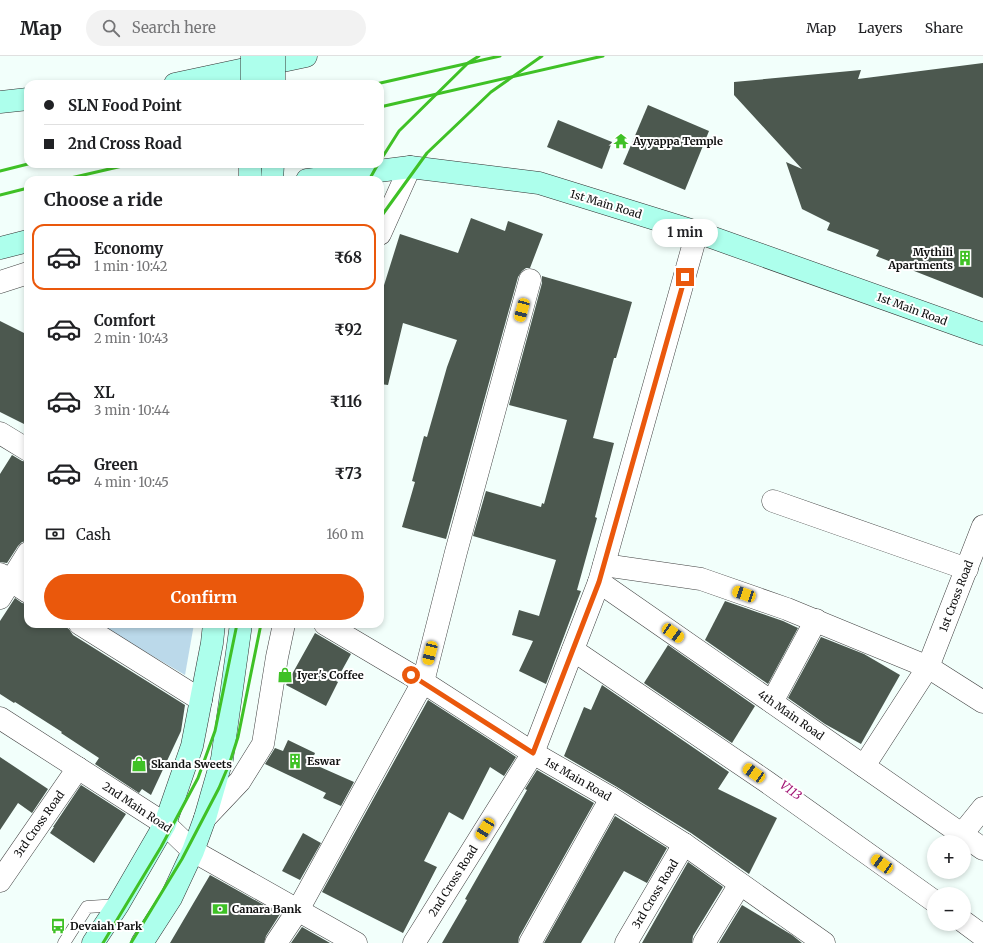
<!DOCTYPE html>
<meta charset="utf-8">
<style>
:root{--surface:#fff;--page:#f2f2f2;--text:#202124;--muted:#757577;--line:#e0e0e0;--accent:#ea580c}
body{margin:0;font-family:Merriweather,serif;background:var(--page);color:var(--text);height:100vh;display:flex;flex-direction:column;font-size:15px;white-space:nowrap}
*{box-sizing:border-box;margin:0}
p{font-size:13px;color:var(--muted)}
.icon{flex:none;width:22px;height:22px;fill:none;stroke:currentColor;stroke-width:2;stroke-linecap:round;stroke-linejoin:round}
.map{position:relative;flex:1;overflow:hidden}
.details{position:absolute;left:24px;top:120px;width:360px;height:452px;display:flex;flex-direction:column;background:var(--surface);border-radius:12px;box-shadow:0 2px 6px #0003}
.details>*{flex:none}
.guide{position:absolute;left:24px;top:24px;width:360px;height:88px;border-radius:12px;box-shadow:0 2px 6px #0003;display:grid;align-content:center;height:88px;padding:0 20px;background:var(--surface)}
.buttons{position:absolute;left:927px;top:779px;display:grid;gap:8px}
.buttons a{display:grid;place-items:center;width:44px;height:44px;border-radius:50%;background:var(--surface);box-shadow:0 2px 6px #0003;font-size:20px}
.end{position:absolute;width:18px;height:18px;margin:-9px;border:5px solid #ea580c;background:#fff;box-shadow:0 0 0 2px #fff}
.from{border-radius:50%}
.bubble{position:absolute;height:28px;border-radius:14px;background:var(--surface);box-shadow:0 2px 6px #0003;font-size:13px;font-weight:700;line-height:28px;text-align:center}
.car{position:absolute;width:12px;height:24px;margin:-12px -6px;border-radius:5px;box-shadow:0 0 3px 1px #0007;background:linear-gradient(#f5c518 24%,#345 0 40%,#f5c518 0 76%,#345 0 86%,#f5c518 0)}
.guide b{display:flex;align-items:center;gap:14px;height:38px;font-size:15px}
.guide b+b{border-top:1px solid var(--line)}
.guide i{width:10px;height:10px;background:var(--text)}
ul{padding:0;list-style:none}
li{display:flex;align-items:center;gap:12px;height:66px;margin:0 8px 6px;padding:0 12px;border:2px solid transparent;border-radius:12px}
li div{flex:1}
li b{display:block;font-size:15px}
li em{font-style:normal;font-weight:700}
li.current{border-color:var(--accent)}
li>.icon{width:36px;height:36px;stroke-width:1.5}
h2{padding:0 20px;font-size:18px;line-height:48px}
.pay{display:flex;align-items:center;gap:10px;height:44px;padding:0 20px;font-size:15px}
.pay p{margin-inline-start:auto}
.primary-button{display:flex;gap:8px;margin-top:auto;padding:8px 20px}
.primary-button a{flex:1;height:46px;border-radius:24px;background:var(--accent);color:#fff;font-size:16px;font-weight:700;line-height:46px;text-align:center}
header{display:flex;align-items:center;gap:24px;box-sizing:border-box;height:56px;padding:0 20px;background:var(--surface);border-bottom:1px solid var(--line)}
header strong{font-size:19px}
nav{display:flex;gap:22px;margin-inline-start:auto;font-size:14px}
.search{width:280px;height:36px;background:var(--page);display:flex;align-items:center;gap:10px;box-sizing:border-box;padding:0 14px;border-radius:22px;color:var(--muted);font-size:15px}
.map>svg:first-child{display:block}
.green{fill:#bbd9ea}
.building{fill:#4c584f}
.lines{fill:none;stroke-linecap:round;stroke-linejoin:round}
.service-casing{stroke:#424242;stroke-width:13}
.minor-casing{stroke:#424242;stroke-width:23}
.secondary-casing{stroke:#313131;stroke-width:23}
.service{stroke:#fff;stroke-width:12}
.minor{stroke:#fff;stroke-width:22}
.secondary{stroke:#adffec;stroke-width:22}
.rail{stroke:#3fc126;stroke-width:3}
.secondary-bridge-casing{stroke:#313131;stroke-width:23;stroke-linecap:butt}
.secondary-bridge{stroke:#adffec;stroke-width:22}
.route{stroke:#ea580c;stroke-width:5}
.labels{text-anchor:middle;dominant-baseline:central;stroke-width:4;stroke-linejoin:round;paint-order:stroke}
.poi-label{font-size:11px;font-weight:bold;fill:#0f0f0f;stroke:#fff;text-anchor:start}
.street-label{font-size:11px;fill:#0f0f0f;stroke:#fff}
.water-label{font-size:12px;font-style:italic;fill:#a31776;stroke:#fff}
</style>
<header>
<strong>Map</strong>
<div class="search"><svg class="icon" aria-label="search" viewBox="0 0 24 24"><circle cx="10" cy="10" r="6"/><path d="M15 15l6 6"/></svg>Search here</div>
<nav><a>Map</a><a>Layers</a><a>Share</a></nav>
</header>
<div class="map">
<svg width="983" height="887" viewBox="0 0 983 887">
<rect width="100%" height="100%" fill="#f2fffb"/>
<!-- green -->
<polygon class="green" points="98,568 194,568 185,619"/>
<!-- building -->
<g class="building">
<polygon points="983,7 983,242 876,200 879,194 827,174 830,167 802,153 786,106 802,113 734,39 734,26 861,14 858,23"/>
<polygon points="648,49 709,75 685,134 623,108"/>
<polygon points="558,64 612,86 602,113 547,91"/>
<polygon points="471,162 505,175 508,165 543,178 530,212 526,212 522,215 518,221 446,483 402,471 415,426 412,425 424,380 427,381 447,311 457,284 403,267 388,329 380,328 380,242 400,178 458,197"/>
<polygon points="542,220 632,246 616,302 614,302 593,382 614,387 595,461 597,462 577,534 581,535 546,628 519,615 533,585 512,579 519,554 539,560 556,504 473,480 486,435 541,451 542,447 544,448 567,364 509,349 542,227"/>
<polygon points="0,265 28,279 28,370 0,356"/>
<polygon points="12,399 22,405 28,406 28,485 22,486 18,490 7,507 0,506 0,418"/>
<polygon points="15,542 22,547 28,548 28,568 61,568 69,573 73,579 185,649 181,675 151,739 142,733 139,737 95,708 99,702 61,677 62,676 15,646 14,647 0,638 0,565"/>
<polygon points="725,545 783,565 798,572 768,628 705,584"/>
<polygon points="315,577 351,598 336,625 338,626 326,650 286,629"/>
<polygon points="821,581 864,598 900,619 861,688 825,668 788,642"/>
<polygon points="668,589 755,650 732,687 644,627"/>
<polygon points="602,629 729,716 718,733 777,762 749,818 691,777 617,731 564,700 584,651 591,654"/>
<polygon points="428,644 516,701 504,720 490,711 463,764 449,756 424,805 437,811 403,877 322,836"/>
<polygon points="288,684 315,697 311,707 354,726 341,750 323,742 326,737 265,708 275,692 283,695"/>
<polygon points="0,701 48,733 32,757 18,747 0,774"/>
<polygon points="537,714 594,747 519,881 518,887 442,887 467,844 465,843 527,734 525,733"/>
<polygon points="81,729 126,758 94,807 50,777 54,771 53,771"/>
<polygon points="615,760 667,792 647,827 624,815 581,887 544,887"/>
<polygon points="303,777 321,787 300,824 282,815"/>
<polygon points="688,806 723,831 693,880 692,887 642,887"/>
<polygon points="210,819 280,858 266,880 264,887 170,887"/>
<polygon points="742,849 792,879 802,887 719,887"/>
<polygon points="302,871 330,887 291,887"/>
</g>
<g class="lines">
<!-- service casing -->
<g class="service-casing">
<polyline id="service" points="64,887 87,851 118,849"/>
</g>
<!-- minor casing -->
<g class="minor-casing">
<g id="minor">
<polyline points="380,178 410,111"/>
<polyline points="0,226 28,217"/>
<polyline points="0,377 28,394"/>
<polyline points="773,445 967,513"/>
<polyline points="604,509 701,523 787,553 928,611 983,646"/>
<polyline points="0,518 28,536"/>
<polyline points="599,526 983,793"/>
<polyline points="0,542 28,497"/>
<polyline points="80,568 201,644"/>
<polyline points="325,568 423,626 533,697 611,742 684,788 824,887"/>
<polyline points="573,594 767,726 934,845"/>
<polyline points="772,646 816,564"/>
<polyline points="0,662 165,768 193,795 356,887"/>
<polyline points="864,710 928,611 983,470"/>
<polyline points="205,762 240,725 263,688 277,601 284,568"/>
<polyline points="962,778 983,752"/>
<polyline points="0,825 78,712"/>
<polyline points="964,866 983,880"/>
<polyline points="276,887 298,854 423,626 456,496 530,224"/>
<polyline points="414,887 533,697 599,526 697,176"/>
<polyline points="530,887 611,742"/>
<polyline points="626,887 684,788"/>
<polyline points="704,887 740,828"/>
</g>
</g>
<!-- secondary casing -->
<g class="secondary-casing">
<g id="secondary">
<polyline points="175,28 306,0"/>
<polyline points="0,46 28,43"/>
<polyline points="250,124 250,108"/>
<polyline points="272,124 273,108"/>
<polyline points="307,124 410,111 539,127 697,176 983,278"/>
<polyline points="0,192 28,185"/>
<polyline points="93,887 118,849 165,768 192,690 212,587 214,568"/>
<polyline points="142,887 171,842 193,795 205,762 222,703 241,568"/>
</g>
</g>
<!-- service -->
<use href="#service" class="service"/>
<!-- minor -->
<use href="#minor" class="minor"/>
<!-- secondary -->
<use href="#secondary" class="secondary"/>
<!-- rail -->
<g class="rail">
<polyline points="376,28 500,0"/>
<polyline points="380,51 603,0"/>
<polyline points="380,105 399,75 468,7 479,0"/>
<polyline points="0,115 28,108"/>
<polyline points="62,124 131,108"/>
<polyline points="369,124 378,108"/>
<polyline points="0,139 28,132"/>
<polyline points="380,162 427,97 491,36 542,0"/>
<polyline points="103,887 161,791 198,722 215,675 237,568"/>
<polyline points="131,887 182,803 219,732 230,706 238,681 261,568"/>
</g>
<!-- secondary-bridge casing -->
<g class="secondary-bridge-casing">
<g id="secondary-bridge">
<polyline points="252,28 252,0"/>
<polyline points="274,28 274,0"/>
</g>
</g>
<!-- secondary-bridge -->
<use href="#secondary-bridge" class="secondary-bridge"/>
</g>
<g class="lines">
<!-- route -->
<polyline class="route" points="411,619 533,697 599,526 685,221"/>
</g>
<!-- icons -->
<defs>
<g id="temple-bare" transform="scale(1.2)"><path d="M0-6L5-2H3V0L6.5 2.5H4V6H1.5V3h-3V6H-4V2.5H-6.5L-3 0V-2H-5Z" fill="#3fc126" stroke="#fff" stroke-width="2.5" paint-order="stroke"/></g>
<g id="building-bare" transform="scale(1.2)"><path d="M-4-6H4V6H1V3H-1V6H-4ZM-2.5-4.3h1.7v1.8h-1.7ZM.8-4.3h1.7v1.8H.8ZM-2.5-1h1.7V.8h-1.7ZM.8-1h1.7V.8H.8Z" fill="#3fc126" stroke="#fff" stroke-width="2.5" paint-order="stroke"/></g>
<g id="shop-bare" transform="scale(1.2)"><path d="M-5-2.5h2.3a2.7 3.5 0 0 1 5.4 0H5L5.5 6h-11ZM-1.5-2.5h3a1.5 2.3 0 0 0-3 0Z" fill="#3fc126" stroke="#fff" stroke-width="2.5" paint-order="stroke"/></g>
<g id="bank-bare" transform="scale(1.2)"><path d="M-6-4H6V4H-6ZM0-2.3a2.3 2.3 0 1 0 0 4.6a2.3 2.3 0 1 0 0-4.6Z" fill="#3fc126" stroke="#fff" stroke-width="2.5" paint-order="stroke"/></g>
<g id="bus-bare" transform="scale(1.2)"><path d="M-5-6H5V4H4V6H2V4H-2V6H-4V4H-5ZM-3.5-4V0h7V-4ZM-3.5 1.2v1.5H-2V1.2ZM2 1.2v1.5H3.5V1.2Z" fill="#3fc126" stroke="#fff" stroke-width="2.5" paint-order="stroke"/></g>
</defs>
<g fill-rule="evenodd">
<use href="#temple-bare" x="621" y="85"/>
<use href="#building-bare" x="965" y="202"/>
<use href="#shop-bare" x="285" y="619"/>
<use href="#building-bare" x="295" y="705"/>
<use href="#shop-bare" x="139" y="708"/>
<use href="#bank-bare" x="220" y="853"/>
<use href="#bus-bare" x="58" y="870"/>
</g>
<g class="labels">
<!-- poi labels -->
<g class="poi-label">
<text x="633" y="85">Ayyappa Temple</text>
<text x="953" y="196" text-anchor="end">Mythili<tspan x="953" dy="13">Apartments</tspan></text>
<text x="297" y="619">Iyer's Coffee</text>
<text x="307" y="705">Eswar</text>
<text x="151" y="708">Skanda Sweets</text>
<text x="232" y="853">Canara Bank</text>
<text x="70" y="870">Devaiah Park</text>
</g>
<!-- street labels -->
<g class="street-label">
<text transform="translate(606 148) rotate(17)">1st Main Road</text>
<text transform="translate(912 253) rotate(20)">1st Main Road</text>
<text transform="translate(956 540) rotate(-69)">1st Cross Road</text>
<text transform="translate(791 659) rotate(35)">4th Main Road</text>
<text transform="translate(578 723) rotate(30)">1st Main Road</text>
<text transform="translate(137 751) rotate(34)">2nd Main Road</text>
<text transform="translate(39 768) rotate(-55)">3rd Cross Road</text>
<text transform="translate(453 825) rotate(-58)">2nd Cross Road</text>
<text transform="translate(655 838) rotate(-59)">3rd Cross Road</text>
</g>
<!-- water labels -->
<g class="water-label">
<text transform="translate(791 734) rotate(36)">V113</text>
</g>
</g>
</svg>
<div class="buttons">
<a>+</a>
<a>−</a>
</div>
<i class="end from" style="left:411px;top:619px"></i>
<i class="end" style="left:685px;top:221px"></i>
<div class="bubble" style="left:652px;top:163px;width:66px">1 min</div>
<i class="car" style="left:522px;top:254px;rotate:195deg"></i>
<i class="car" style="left:744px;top:538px;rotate:289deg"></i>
<i class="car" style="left:673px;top:577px;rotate:125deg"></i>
<i class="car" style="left:430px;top:597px;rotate:194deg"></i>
<i class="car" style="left:754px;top:717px;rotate:304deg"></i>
<i class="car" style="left:485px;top:773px;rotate:212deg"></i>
<i class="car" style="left:882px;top:808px;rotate:305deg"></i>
<div class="guide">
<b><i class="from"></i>SLN Food Point</b>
<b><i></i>2nd Cross Road</b>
</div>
<section class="details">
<h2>Choose a ride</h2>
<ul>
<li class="current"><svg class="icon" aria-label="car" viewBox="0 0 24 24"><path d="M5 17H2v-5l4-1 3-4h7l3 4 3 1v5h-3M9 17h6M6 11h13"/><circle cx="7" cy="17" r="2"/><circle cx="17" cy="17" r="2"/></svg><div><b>Economy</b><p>1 min · 10:42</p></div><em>₹68</em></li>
<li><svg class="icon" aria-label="car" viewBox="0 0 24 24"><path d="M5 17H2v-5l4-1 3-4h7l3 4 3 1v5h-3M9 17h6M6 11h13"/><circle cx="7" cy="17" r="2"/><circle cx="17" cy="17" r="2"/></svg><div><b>Comfort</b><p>2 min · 10:43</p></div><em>₹92</em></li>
<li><svg class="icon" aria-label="car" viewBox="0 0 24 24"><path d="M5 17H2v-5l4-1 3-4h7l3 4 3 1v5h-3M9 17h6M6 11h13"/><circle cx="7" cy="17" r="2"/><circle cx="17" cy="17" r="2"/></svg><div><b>XL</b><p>3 min · 10:44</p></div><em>₹116</em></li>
<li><svg class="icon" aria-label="car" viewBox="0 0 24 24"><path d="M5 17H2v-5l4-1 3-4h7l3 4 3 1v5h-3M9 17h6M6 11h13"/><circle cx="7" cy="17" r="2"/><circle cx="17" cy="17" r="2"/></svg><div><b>Green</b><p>4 min · 10:45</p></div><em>₹73</em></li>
</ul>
<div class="pay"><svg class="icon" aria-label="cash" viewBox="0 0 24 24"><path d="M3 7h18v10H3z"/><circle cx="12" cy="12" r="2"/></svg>Cash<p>160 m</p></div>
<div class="primary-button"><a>Confirm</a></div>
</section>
</div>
